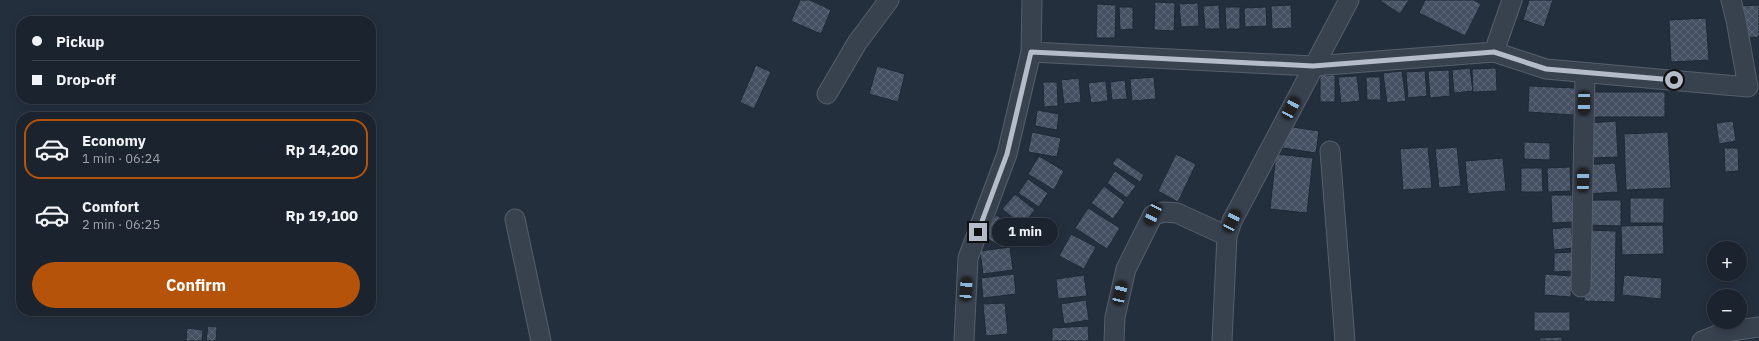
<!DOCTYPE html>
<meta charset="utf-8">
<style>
:root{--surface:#1b232e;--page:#242b36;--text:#f1f3f6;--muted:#a0a4aa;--line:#39404a;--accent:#b45309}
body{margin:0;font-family:"IBM Plex Sans",sans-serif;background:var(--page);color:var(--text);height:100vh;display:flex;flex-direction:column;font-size:15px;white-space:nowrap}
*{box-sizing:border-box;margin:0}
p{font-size:13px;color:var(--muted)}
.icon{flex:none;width:22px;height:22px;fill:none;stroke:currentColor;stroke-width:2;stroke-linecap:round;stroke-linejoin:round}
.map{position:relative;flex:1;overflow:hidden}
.sheet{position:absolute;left:16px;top:112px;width:360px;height:204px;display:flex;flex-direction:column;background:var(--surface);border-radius:16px;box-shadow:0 2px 10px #0003,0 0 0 1px var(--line)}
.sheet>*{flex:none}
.hud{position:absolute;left:16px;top:16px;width:360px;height:88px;border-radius:16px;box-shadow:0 2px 10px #0003,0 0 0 1px var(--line);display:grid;align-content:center;height:88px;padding:0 16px;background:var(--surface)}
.fabs{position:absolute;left:1707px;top:241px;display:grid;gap:8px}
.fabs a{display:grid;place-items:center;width:40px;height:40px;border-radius:50%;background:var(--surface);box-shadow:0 2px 10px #0003,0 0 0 1px var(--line);font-size:20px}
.end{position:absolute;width:18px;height:18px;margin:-9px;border:5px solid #b4bcc9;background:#111;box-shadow:0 0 0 2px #111}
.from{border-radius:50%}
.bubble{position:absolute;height:28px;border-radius:14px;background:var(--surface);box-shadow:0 2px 10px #0003,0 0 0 1px var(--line);font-size:13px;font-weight:700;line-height:28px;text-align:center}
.car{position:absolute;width:12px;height:24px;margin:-12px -6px;border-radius:5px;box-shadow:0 0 3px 1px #0007;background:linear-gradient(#222 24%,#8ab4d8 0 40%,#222 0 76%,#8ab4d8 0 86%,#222 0)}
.hud b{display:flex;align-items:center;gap:14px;height:38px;font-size:15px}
.hud b+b{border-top:1px solid var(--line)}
.hud i{width:10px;height:10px;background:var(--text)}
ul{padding:7px 0 0;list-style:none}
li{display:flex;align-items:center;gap:12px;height:60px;margin:0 8px 6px;padding:0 8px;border:2px solid transparent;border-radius:16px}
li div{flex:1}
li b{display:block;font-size:15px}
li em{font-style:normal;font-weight:700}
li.selected{border-color:var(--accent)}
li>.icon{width:36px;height:36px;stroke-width:1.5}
.button{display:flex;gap:8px;margin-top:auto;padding:8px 16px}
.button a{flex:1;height:46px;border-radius:24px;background:var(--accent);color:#fff;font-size:16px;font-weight:700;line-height:46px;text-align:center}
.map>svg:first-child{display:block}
.building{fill:url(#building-cross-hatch);stroke:#1f2835}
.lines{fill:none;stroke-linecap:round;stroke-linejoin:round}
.minor-casing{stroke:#565f6c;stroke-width:21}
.minor{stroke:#38414e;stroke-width:19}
.route{stroke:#b4bcc9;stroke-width:5}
</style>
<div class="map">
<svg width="1759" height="341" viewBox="0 0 1759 341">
<defs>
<pattern id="building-cross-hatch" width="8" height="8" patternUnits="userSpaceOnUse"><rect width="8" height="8" fill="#455162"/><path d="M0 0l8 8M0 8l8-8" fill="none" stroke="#5d6877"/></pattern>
</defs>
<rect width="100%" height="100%" fill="#242f3e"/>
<!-- building -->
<g class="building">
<polygon points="800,0 810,0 831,10 821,34 791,21"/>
<polygon points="1379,0 1409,0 1400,14"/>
<polygon points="1425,0 1474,0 1481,4 1465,36 1419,13"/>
<polygon points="1529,0 1553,0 1544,27 1523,20"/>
<polygon points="1155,2 1175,3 1174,31 1154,30"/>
<polygon points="1198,3 1199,26 1181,27 1179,4"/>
<polygon points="1097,4 1116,5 1115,38 1096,38"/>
<polygon points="1219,5 1220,29 1205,29 1203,6"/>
<polygon points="1291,5 1292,28 1272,29 1271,6"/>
<polygon points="1759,5 1759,37 1742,38 1741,6"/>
<polygon points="1119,7 1133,7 1133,29 1120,30"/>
<polygon points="1225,7 1240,7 1240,29 1226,29"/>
<polygon points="1266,7 1267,26 1245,27 1244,8"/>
<polygon points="1706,18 1709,60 1671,62 1669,20"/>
<polygon points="756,65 771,72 754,109 740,102"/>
<polygon points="877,66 905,74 898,102 869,94"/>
<polygon points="1470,68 1473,91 1454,93 1452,70"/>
<polygon points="1496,68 1497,91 1473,92 1472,69"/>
<polygon points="1449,70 1450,96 1430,98 1428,71"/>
<polygon points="1402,71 1406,101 1387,103 1383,73"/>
<polygon points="1425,71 1427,96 1408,98 1406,72"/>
<rect x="1320" y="75" width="15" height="27"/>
<polygon points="1357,76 1360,101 1341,103 1338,77"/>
<polygon points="1154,77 1156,99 1132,101 1130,79"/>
<polygon points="1366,77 1380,77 1381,100 1367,100"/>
<polygon points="1079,78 1081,102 1064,104 1061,80"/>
<polygon points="1125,80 1127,99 1112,100 1110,82"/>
<polygon points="1106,81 1108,101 1091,103 1088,83"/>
<polygon points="1043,82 1057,82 1058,106 1044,107"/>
<polygon points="1529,86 1575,88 1574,115 1528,112"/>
<rect x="1592" y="92" width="73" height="25"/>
<polygon points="1037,110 1059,114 1057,130 1035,126"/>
<polygon points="1616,121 1618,157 1592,158 1589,123"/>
<polygon points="1733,121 1736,141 1719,144 1716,123"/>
<polygon points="1286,126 1319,131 1316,153 1283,148"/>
<polygon points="1032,132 1061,138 1057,157 1028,152"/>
<polygon points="1668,132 1671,188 1626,190 1624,134"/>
<polygon points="1524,142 1550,143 1550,160 1524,159"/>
<polygon points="1428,147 1432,188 1403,190 1400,149"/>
<polygon points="1457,147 1461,186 1439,188 1435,149"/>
<polygon points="1724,148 1738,148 1739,171 1725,172"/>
<polygon points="1176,154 1196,164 1178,202 1158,191"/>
<polygon points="1276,154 1313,158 1307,213 1270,209"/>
<polygon points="1039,156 1064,171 1054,190 1028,174"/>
<polygon points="1117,157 1144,175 1140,182 1112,164"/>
<polygon points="1503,158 1506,191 1468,194 1465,161"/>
<polygon points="1615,163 1618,192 1587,194 1584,165"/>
<polygon points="1570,167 1571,191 1548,192 1547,168"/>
<polygon points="1521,168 1542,168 1543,192 1521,192"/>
<polygon points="1115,171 1136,186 1127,198 1107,183"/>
<polygon points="1028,179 1048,193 1039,207 1018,193"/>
<polygon points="1104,186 1125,202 1113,219 1091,203"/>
<polygon points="1015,194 1035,210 1022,225 1002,209"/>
<polygon points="1551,195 1572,195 1573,222 1552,223"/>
<rect x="1630" y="198" width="34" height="25"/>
<polygon points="1584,200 1621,200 1621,226 1584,225"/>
<polygon points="1088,208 1120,228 1107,249 1075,228"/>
<polygon points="996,215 1016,227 1003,248 983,236"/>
<polygon points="1663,225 1664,254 1622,255 1621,226"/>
<polygon points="1571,227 1573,248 1554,250 1552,229"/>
<polygon points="1586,230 1616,231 1615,302 1584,301"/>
<polygon points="1071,234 1096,247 1084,269 1059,256"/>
<polygon points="1010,247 1013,270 983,274 980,251"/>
<polygon points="1572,252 1572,271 1554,272 1554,253"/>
<polygon points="1014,274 1016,294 983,298 981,278"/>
<polygon points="1545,274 1572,276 1571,297 1544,295"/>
<polygon points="1084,275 1087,296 1058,299 1056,279"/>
<polygon points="1624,275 1662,278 1661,299 1622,295"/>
<polygon points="1086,300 1089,320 1064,324 1061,304"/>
<polygon points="1005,303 1008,334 986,336 983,304"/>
<rect x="1534" y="312" width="36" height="19"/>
<polygon points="208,326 217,327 216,341 206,341"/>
<polygon points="1088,326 1089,341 1052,341 1052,328"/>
<polygon points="187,328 203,330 202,341 186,341"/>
<polygon points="1562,337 1562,341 1540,341 1540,338"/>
</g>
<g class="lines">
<!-- minor casing -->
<g class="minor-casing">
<g id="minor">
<polyline points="1032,0 1031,52 1313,66 1494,52 1512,0"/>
<polyline points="1494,52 1546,69 1748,87 1736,20 1731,0"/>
<polyline points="827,94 857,43 889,0"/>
<polyline points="1330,151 1345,341"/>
<polyline points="515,219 541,341"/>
<polyline points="1581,287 1585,73"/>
<polyline points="964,341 968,258 1007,154 1031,52"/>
<polyline points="1114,341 1115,317 1126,269 1153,215 1164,212 1177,213 1227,236"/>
<polyline points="1222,341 1227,236 1232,221 1349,0"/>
<polyline points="1702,341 1725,332 1759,327"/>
</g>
</g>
<!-- minor -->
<use href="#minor" class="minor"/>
</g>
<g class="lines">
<!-- route -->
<polyline class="route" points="978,232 1007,154 1031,52 1313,66 1494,52 1546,69 1674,80"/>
</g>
</svg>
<div class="fabs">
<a>+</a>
<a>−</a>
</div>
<i class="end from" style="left:1674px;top:80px"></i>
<i class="end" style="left:978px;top:232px"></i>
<div class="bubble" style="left:992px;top:218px;width:66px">1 min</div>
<i class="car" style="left:1584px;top:103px;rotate:181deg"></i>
<i class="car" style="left:1291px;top:108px;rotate:28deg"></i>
<i class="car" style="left:1583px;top:180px;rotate:1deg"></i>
<i class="car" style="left:1153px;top:214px;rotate:206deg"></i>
<i class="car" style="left:1232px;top:221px;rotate:26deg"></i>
<i class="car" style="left:966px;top:289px;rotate:4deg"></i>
<i class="car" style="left:1120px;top:293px;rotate:13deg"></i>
<div class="hud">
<b><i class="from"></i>Pickup</b>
<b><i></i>Drop-off</b>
</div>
<section class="sheet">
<ul>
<li class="selected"><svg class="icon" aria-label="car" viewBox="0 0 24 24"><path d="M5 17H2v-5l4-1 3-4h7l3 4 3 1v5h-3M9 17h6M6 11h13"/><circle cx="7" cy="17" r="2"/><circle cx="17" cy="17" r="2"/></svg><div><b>Economy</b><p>1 min · 06:24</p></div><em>Rp 14,200</em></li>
<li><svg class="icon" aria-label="car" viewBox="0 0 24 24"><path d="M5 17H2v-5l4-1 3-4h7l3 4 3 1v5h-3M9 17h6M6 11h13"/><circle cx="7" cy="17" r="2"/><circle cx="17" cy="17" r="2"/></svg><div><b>Comfort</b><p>2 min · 06:25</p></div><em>Rp 19,100</em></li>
</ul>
<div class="button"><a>Confirm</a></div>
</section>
</div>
